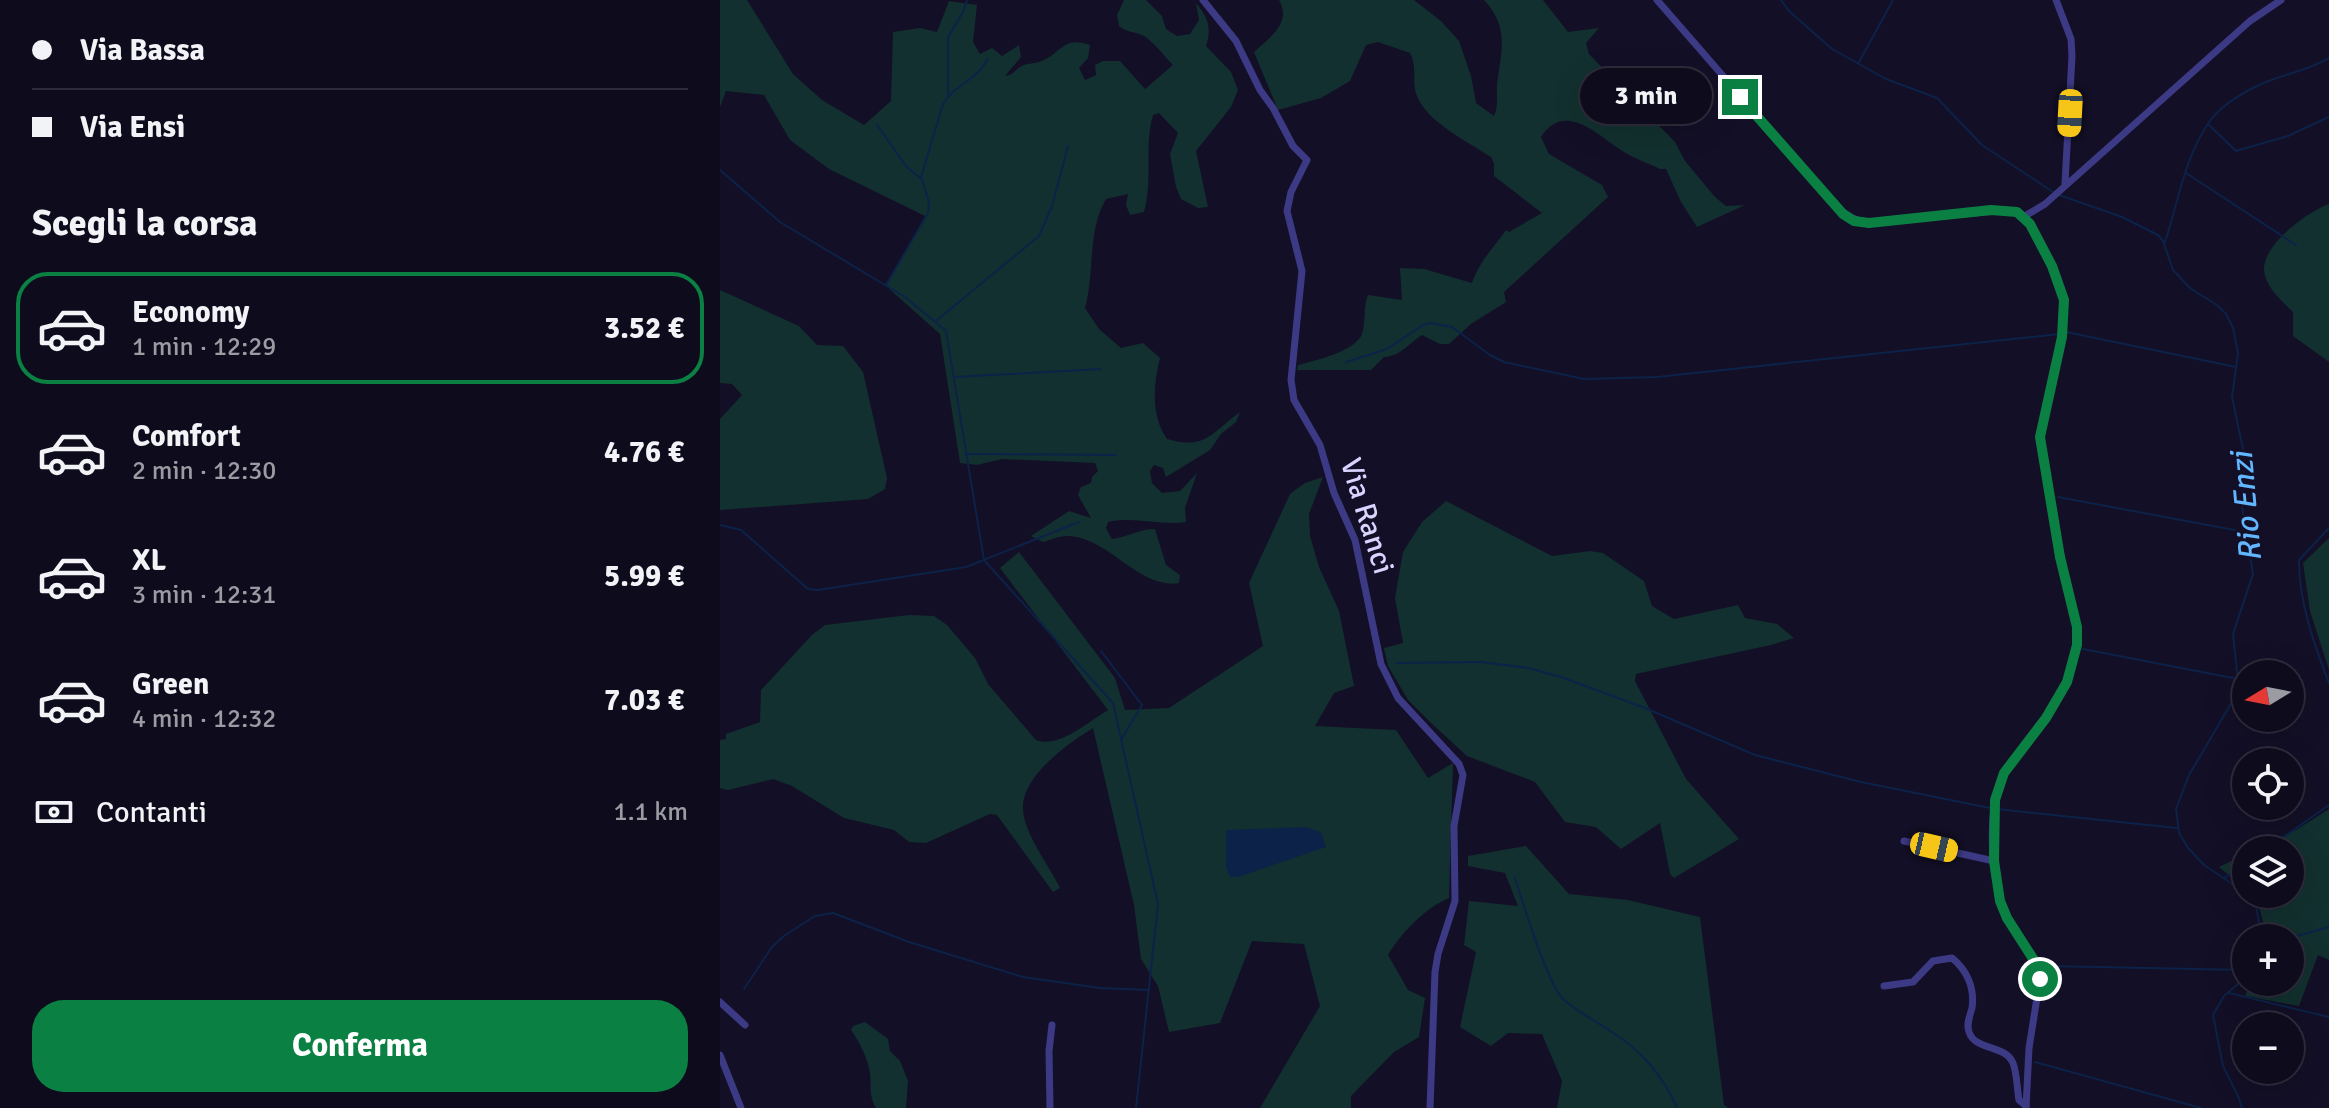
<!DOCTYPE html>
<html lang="it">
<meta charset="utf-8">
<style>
:root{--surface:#0e0b1c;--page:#1c1929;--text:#f1f3f6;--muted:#9b9ba3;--line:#2e2b3b;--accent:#0b8043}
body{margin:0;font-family:Signika,sans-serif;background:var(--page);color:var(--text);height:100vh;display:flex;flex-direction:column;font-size:30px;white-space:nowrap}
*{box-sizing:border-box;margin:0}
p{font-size:26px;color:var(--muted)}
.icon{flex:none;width:44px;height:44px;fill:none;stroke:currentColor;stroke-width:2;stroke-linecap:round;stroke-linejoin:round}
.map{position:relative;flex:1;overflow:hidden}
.side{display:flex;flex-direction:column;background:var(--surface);width:720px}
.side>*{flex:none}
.hud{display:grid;align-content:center;height:176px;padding:0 32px;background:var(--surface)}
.needle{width:52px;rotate:260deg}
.controls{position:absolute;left:1512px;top:660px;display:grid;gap:16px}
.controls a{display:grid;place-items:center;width:72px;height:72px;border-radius:50%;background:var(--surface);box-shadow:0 8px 32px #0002,0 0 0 2px var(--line);font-size:40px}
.end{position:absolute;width:36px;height:36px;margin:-18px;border:10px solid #0b8043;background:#fff;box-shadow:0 0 0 4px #fff}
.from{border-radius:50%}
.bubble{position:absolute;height:56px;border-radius:28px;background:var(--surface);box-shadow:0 8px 32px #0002,0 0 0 2px var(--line);font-size:26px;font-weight:800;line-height:56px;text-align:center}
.car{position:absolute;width:24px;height:48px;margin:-24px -12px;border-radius:10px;box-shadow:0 0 6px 2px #0007;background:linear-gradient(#f5c518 24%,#345 0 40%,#f5c518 0 76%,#345 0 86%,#f5c518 0)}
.hud b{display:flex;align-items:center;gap:28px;height:76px;font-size:30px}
.hud b+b{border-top:2px solid var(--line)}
.hud i{width:20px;height:20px;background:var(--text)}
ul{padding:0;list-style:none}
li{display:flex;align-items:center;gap:24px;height:112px;margin:0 16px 12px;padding:0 16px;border:4px solid transparent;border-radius:32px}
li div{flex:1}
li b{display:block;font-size:30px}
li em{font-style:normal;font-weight:800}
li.current{border-color:var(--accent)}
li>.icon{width:72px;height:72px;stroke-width:1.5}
h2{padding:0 32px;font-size:36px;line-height:96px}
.pay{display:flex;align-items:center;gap:20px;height:88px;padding:0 32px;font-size:30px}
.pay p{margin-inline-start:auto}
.button{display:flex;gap:16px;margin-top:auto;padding:16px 32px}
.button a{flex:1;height:92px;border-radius:32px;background:var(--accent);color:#fff;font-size:32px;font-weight:800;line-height:92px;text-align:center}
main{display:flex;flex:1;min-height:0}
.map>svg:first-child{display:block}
.green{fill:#12302f}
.water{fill:#0c2248}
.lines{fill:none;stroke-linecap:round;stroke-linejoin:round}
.stream{stroke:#0c2248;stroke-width:2}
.minor{stroke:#3d3a85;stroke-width:7}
.route{stroke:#0b8043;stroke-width:10}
.labels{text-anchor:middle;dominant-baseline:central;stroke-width:6;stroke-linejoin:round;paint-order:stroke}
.street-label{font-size:30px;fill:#d9d4ff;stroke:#130f26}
.water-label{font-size:32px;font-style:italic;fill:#62b6ff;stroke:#130f26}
</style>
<main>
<section class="side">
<div class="hud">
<b><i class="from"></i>Via Bassa</b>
<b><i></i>Via Ensi</b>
</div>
<h2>Scegli la corsa</h2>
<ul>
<li class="current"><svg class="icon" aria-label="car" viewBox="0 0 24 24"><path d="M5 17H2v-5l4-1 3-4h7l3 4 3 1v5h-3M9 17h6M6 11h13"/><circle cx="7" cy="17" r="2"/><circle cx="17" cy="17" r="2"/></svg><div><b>Economy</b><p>1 min · 12:29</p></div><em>3.52 €</em></li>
<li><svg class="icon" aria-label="car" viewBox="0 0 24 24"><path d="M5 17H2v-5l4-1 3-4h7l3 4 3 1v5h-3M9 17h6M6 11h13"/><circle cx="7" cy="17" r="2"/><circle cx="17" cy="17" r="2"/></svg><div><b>Comfort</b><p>2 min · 12:30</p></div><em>4.76 €</em></li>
<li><svg class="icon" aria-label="car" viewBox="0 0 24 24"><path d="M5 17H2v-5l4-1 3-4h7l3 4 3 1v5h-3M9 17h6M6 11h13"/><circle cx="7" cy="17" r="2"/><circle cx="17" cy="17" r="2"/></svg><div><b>XL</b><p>3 min · 12:31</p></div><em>5.99 €</em></li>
<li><svg class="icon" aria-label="car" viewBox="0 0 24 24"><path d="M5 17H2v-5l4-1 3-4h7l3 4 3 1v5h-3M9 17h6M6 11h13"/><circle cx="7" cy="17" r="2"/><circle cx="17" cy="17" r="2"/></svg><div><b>Green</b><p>4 min · 12:32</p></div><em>7.03 €</em></li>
</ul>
<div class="pay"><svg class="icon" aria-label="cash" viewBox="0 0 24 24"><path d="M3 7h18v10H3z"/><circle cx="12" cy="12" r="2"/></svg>Contanti<p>1.1 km</p></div>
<div class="button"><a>Conferma</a></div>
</section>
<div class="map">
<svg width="1609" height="1108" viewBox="0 0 1609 1108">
<rect width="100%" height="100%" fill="#130f26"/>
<!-- green -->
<g class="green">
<path d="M 0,0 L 27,0 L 73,74 L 102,100 L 144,125 L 171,101 L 173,32 L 200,28 L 217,32 L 229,1 L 257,5 L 253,42 L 260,54 L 272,48 L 282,56 L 299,45 L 301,57 L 285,76 C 293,75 294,71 300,67 C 306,63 313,64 319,62 C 341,55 342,35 370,45 L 368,58 L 359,68 L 365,80 L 376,75 L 375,65 L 383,61 L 400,61 L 425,89 L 453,65 C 444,56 435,43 424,36 C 414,31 407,33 399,26 L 397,15 L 404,0 L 426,0 L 442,16 L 446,29 L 457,36 L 470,34 L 479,20 L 476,3 C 488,18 492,27 486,46 L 511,72 L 518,90 L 511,107 L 476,151 L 488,207 L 478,208 L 461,199 L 456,187 L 450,154 L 458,133 L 439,113 L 433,115 C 424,146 433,180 424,212 L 410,215 L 406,205 L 408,194 L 386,199 C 367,231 375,273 365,308 L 379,329 L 401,348 L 423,343 L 440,358 C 433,385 431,416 447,439 C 485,450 490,434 520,412 L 516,422 L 501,434 L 490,450 L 446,477 L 443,468 L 434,465 L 430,471 L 432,483 L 442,493 L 460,491 L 477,473 L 465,508 L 466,522 C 440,526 414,516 388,522 L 386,528 L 392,539 C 408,537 419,529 435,529 L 446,565 L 460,575 L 459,583 C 419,590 388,536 347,536 C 339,536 330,540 323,542 L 311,536 L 349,511 L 371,518 L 358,495 L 361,487 L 371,483 L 372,477 L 378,471 L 375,463 L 282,459 L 257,465 L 240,463 L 220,334 L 166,286 L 205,216 L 109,169 L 70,140 L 44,95 L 6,91 L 0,107 Z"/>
<path d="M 559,0 L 694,0 L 721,21 L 739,41 L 751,76 L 756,103 L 774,116 C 779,104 776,96 777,85 C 781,51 790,28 764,0 L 823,0 L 848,32 L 879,28 L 866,43 L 869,54 L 955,142 L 965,161 L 995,197 L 1006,206 L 1025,205 L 977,227 L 961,202 L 946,169 L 940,169 C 928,163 915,159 904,152 C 880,138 846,99 821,137 L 829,154 L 882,185 L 888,197 L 784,292 L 786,302 L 751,324 L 729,344 L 720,344 L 702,335 C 688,344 681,356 664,357 L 651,370 L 577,370 L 578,365 C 594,361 636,351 642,334 C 646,321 643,307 648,295 L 682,300 L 680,268 L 704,269 L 752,283 C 758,264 773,248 786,230 L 789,232 L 822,213 L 774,176 L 774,164 L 771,157 C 748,142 707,122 697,96 C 691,82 698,69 690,53 L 658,42 L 646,45 L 630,81 L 601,98 L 558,110 L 534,52 C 550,37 572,23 559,0 Z"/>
<path d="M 1609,204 L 1609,362 L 1573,336 L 1573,312 C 1562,301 1545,287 1544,270 C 1543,244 1587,212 1609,204 Z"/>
<polygon points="0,290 79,326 97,345 123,346 143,372 167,478 165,489 148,499 0,510 0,419 22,395 12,384 0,383"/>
<path d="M 603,477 L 589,514 L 590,536 L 599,567 L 619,611 L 634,686 L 614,693 L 595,726 L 676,730 L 708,778 L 733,763 L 729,898 C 705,908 681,933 668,955 L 688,990 L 705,998 L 699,1037 L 674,1052 L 631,1096 L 631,1108 L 540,1108 L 600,1006 L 584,944 L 532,941 L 500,1023 L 449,1032 L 438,986 L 421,959 L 414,905 L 373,728 C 349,743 301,776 303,809 C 304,834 329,865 340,888 L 333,892 L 277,815 L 270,814 L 206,843 L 189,842 L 174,830 L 124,818 L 72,786 L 53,779 L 8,790 L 0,788 L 0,740 L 6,739 L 6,734 L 40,722 L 41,690 L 92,635 L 105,625 L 189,615 L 214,616 L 227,625 L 255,658 L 268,684 L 316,740 C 338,749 368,722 388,710 L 280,568 L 299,552 L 395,678 L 405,710 L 449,708 L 543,646 L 529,583 L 570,494 L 585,483 Z"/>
<polygon points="726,501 832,556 870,551 883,553 924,581 932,606 954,619 1018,605 1025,618 1057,624 1074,638 1051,645 916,674 915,681 966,779 1019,839 954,878 950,874 940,823 901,849 876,827 845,822 815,782 747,756 710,722 688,700 668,666 664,648 683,643 675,598 683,552 702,522"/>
<polygon points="1609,538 1609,670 1590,611 1583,563"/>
<polygon points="1609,809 1609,960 1598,955 1579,1006 1525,996 1531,982 1570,982 1570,938 1547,938 1537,898 1531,894 1570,894 1570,850 1534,850 1576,830"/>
<polygon points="806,846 849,894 908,900 980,917 1004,1105 1009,1108 837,1108 842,1081 822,1034 788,1033 771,1046 740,1027 756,952 744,945 749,901 798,906 785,873 748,866 748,856"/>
<polygon points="1526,854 1526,890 1499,867"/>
<path d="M 145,1022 L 168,1039 L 170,1051 L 180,1061 L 188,1081 L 186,1108 L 156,1108 C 147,1091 153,1086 149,1068 C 146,1055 139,1041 131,1030 L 133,1026 Z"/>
</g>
<!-- water -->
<polygon class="water" points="586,827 601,832 606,847 518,877 510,877 506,867 506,830"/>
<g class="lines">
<!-- stream -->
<g class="stream">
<polyline points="1061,0 1069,11 1112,49 1166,79 1217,98 1262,145 1333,192"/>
<polyline points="1139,62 1173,0"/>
<polyline points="228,95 228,37 243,12 247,0"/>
<polyline points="1488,124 1516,151 1568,136 1609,117"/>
<polyline points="157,125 186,166 201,179"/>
<polyline points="0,170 60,222 185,297 226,331 264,560 393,703 438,904 416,1108"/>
<polyline points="1466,173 1576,245"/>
<polyline points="1339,195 1402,217 1438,235 1443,241 1453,270 1471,289 1497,305 1506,314 1513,328 1518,353 1512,397 1523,449 1525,465 1522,507 1533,574 1513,634 1519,690 1469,775 1456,809 1459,833 1468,848 1484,865 1526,893"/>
<path d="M 1445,242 C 1458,203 1465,155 1490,121 C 1502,104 1527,90 1546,82 C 1568,73 1586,71 1609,58"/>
<path d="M 166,285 L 208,213 L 209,202 L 201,177 L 223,104 C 235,84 256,81 268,59"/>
<polyline points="217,320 319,236 332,206 348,146"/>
<polyline points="1346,332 1516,367"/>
<polyline points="626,362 667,349 703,325 710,323 732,327 770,355 784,362 864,379 937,377 1340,334"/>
<polyline points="235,377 381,369"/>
<polyline points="245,454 396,455"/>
<polyline points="1338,497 1525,532"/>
<polyline points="0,525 21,530 88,589 98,590 246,567 359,522"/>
<path d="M 1609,528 L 1579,560 C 1579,603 1594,644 1609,683"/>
<polyline points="1363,649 1518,679"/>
<polyline points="381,651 422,705 402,738"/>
<polyline points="676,663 761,662 809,668 844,678 925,708 1035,755 1141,782 1270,808"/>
<polyline points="1277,809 1457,828"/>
<polyline points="1545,850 1609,805"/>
<path d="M 795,878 C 803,903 827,983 843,999 C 856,1011 874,1020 889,1030 C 921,1050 942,1074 957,1108"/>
<polyline points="1504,878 1526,863"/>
<polyline points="1528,894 1536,906 1542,938"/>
<polyline points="1570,938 1609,927"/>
<polyline points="1328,966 1526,970"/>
<polyline points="24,989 52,947 64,936 95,916 113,913 189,942 303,977 380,988 429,990"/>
<polyline points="1509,993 1609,1017"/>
<polyline points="1315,1062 1481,1108"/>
<polyline points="1522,1108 1519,1098 1503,1066 1493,1015 1504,996 1526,977"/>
</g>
<!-- minor -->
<g class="minor">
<polyline points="483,0 516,41 540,90 553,108 573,146 587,160 571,192 567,211 582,271 571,380 574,400 600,445 614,493 635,540 661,664 678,698 739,764 743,775 734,826 735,901 718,954 715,972 710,1108"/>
<path d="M 937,0 L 1103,191 C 1118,208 1127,220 1149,223 L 1286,210 L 1305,216"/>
<polyline points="1336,0 1351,39 1352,56 1345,183"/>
<path d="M 1305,216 L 1332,266 L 1344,300 L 1342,337 L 1320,437 L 1340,557 L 1357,627 L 1357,645 L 1347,682 L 1326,718 L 1284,773 C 1266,808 1270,886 1288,920 C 1298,940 1317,956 1320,979 L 1309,1048 L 1306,1108"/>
<polyline points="1305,216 1325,204 1530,21 1561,0"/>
<polyline points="1184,841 1274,861"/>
<path d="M 1164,986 L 1193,982 L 1213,961 L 1232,958 C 1247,970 1255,988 1252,1008 C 1250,1016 1246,1023 1249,1032 C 1255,1051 1285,1044 1293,1063 C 1297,1073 1297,1089 1299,1100 L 1306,1106"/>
<polyline points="0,1002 25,1025"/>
<polyline points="0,1055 21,1108"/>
<polyline points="330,1108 329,1051 332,1025"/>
</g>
</g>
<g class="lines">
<!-- route -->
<polyline class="route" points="1020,97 1123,214 1134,221 1149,223 1271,210 1297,212 1310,224 1332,266 1344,300 1342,337 1320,437 1340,557 1357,627 1357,645 1347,682 1326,718 1284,773 1275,800 1274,861 1280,901 1287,918 1319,968 1320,979"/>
</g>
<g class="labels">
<!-- street labels -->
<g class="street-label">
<text transform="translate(647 516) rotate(73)">Via Ranci</text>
</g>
<!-- water labels -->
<g class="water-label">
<text transform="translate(1526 507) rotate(-95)">Rio Enzi</text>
</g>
</g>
</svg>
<div class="controls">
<a><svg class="needle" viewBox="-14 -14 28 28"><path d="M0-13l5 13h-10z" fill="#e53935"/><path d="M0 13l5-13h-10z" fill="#9b9ba3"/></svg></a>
<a><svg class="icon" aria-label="locate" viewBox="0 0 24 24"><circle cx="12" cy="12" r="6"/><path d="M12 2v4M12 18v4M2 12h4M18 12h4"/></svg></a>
<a><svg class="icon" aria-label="layers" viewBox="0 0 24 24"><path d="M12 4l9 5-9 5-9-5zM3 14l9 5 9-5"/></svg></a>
<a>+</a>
<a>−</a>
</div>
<i class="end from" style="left:1320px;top:979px"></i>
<i class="end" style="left:1020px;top:97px"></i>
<div class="bubble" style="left:860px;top:68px;width:132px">3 min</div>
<i class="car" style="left:1350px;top:113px;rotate:183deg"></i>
<i class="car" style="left:1214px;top:847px;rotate:103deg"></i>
</div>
</main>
